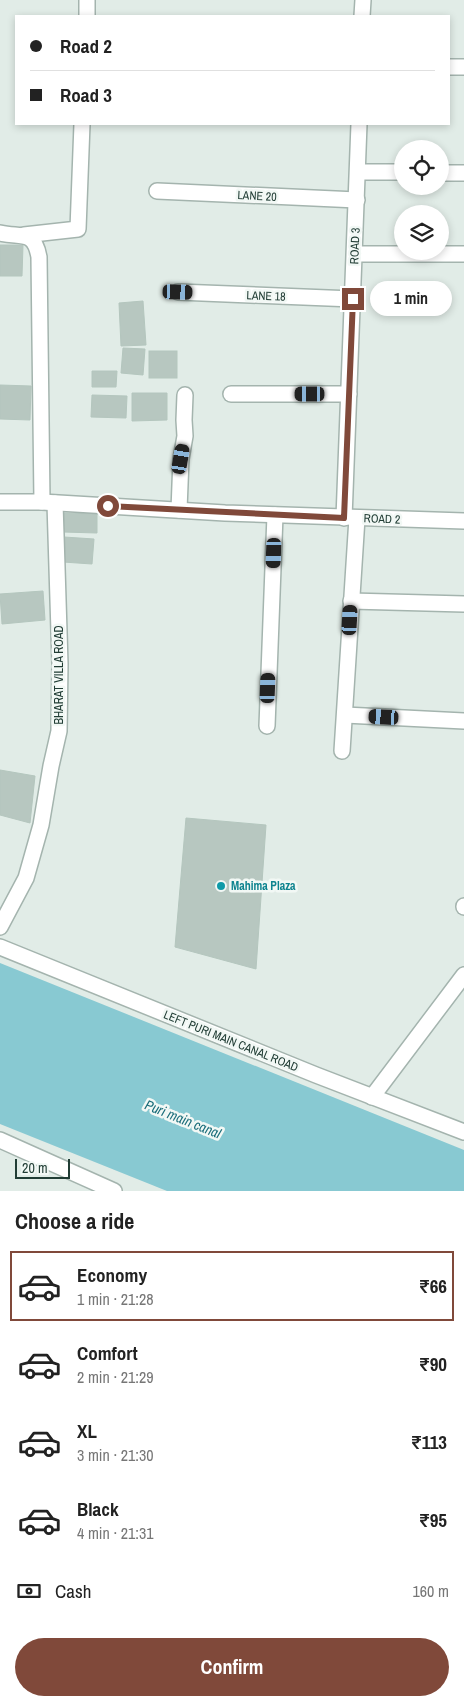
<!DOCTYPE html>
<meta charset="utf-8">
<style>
:root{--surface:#fff;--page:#f2f2f2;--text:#222;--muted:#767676;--line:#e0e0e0;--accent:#80493a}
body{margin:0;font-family:"Archivo Narrow",sans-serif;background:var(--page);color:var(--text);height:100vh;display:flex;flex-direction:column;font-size:19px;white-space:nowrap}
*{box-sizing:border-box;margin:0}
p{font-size:16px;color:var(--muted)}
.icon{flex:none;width:28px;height:28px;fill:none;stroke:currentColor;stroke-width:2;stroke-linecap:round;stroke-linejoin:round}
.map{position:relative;height:1191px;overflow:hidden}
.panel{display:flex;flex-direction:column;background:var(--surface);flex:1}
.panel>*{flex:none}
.hud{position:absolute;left:15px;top:15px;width:435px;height:110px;border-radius:0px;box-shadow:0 2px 8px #0003;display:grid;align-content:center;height:110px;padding:0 15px;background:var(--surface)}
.fabs{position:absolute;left:394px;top:140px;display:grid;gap:10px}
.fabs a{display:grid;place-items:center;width:55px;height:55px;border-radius:50%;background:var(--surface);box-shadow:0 2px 8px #0003;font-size:25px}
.scale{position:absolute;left:15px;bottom:12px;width:55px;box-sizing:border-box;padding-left:5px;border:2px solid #213d35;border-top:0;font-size:14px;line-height:18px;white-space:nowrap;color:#213d35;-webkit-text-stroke:4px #f2f8f5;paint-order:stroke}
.end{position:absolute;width:22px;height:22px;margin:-11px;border:6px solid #80493a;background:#fff;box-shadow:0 0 0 2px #fff}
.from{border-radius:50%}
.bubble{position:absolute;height:35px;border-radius:18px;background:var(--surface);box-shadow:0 2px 8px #0003;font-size:16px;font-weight:700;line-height:35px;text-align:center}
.car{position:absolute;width:15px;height:30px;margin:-15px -8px;border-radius:6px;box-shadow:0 0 4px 1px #0007;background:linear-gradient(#222 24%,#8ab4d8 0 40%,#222 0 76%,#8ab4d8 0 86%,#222 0)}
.hud b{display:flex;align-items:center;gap:18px;height:48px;font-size:19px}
.hud b+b{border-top:1px solid var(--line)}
.hud i{width:12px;height:12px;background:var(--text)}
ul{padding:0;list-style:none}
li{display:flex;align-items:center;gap:15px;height:70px;margin:0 10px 8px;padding:0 5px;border:2px solid transparent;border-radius:0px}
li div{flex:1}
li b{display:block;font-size:19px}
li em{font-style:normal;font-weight:700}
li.current{border-color:var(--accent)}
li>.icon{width:45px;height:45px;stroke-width:1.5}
h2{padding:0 15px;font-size:22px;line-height:60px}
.pay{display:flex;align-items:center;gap:12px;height:55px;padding:0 15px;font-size:19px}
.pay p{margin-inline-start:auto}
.button{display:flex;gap:10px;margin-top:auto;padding:10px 15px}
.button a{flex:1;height:58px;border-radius:30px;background:var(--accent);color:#fff;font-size:20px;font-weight:700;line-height:58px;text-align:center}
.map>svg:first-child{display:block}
.water{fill:#88c9d2}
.building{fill:#b7c7c0;stroke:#b4c6be}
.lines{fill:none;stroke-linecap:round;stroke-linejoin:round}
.minor-casing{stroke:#a4b4ae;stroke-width:18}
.tertiary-casing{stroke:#a4b4ae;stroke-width:18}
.minor{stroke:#fff;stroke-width:15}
.tertiary{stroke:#fff;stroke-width:15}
.route{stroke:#80493a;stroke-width:6}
.culture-dot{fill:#0f9aa8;stroke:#f2f8f5;stroke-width:2}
.labels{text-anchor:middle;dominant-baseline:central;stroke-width:5;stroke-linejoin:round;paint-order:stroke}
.street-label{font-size:12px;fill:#213d35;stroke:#f2f8f5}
.culture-label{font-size:12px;font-weight:bold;fill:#0d838f;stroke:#f2f8f5;text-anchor:start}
.water-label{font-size:14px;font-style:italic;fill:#1a6d7a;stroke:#f2f8f5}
</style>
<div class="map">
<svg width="464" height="1191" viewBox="0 0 464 1191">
<rect width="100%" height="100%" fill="#e1ece7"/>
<!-- water -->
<polygon class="water" points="0,963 464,1150 464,1191 167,1191 0,1124"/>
<!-- building -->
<g class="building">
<polygon points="0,245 23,245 22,276 0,276"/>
<polygon points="143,301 146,345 121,346 119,303"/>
<polygon points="123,348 145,349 143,375 121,373"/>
<rect x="149" y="351" width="28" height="27"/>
<polygon points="92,371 117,371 116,387 92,387"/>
<polygon points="0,385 31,386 30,420 0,419"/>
<polygon points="132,393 167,393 167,420 132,421"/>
<polygon points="92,395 127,396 126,418 91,417"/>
<polygon points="64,513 97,514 97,533 63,532"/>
<polygon points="64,537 94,539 92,564 63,562"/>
<polygon points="43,591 45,620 2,624 0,594"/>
<polygon points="0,770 35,776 30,823 0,815"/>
<polygon points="186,818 266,825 256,969 175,947"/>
</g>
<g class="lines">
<!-- minor casing -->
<g class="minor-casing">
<g id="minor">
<polyline points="87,16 87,0"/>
<polyline points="362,16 363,0"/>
<polyline points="449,67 464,67"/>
<polyline points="358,172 402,172"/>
<polyline points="440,173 464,173"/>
<polyline points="157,191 357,200"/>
<path d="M 0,233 C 21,238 34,229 39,257 L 42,502"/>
<polyline points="24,235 78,229 82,124"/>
<polyline points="355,254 464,254"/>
<polyline points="178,292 353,299"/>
<polyline points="231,394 349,394"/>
<polyline points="0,502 42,502 225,513 464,521"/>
<polyline points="179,510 181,459 185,436 184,420 185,395"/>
<polyline points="344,518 359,124"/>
<polyline points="351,601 464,604"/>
<polyline points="345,715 464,721"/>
<polyline points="267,726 275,515"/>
<polyline points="342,751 357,518"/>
<polyline points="464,906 464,907"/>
<polyline points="0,927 26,878 41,825 51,766 59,731 60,664 55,503"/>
<polyline points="372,1097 464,975"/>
</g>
</g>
<!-- tertiary casing -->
<g class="tertiary-casing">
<g id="tertiary">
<polyline points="0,947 316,1075 464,1132"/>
<polyline points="0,1140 114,1191"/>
</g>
</g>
<!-- minor -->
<use href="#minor" class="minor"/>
<!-- tertiary -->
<use href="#tertiary" class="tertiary"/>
</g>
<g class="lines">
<!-- route -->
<polyline class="route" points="108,506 344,518 353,299"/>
</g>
<!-- markers -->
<circle class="culture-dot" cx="221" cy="886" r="5"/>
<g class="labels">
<!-- street labels -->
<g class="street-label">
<text transform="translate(257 196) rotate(3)">LANE 20</text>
<text transform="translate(355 246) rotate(-88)">ROAD 3</text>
<text transform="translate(266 296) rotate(2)">LANE 18</text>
<text transform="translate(382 519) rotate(2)">ROAD 2</text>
<text transform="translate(59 675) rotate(-90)">BHARAT VILLA ROAD</text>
<text transform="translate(231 1041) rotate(22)">LEFT PURI MAIN CANAL ROAD</text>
</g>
<!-- culture labels -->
<g class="culture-label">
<text x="231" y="886">Mahima Plaza</text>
</g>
<!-- water labels -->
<g class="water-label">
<text transform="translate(183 1119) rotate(22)">Puri main canal</text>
</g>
</g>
</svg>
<div class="fabs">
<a><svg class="icon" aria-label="locate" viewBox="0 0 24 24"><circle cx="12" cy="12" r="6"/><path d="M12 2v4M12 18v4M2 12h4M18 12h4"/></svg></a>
<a><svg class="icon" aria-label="layers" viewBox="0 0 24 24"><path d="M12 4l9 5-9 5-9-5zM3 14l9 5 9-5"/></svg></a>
</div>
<div class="scale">20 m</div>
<i class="end from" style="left:108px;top:506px"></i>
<i class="end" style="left:353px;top:299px"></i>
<div class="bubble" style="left:370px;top:281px;width:82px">1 min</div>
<i class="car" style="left:178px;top:292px;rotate:92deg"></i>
<i class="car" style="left:310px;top:394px;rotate:270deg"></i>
<i class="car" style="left:181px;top:459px;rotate:10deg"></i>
<i class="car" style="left:274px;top:553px;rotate:182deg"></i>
<i class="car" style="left:350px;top:620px;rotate:3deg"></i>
<i class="car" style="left:268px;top:688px;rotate:2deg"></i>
<i class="car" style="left:384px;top:717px;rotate:273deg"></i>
<div class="hud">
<b><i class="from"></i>Road 2</b>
<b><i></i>Road 3</b>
</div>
</div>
<section class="panel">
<h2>Choose a ride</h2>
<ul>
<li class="current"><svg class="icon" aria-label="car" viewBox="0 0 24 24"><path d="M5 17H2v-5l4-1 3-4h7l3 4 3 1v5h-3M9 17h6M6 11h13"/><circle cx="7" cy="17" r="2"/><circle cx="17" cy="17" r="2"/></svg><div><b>Economy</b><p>1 min · 21:28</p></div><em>₹66</em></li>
<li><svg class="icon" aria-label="car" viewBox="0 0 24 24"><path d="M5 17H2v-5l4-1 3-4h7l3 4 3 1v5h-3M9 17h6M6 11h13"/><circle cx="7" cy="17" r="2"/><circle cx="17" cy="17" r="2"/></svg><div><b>Comfort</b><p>2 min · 21:29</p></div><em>₹90</em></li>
<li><svg class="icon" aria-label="car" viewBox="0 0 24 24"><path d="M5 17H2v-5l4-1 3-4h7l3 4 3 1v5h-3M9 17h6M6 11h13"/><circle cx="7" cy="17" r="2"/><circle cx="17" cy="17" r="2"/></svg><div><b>XL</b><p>3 min · 21:30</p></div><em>₹113</em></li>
<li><svg class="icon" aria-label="car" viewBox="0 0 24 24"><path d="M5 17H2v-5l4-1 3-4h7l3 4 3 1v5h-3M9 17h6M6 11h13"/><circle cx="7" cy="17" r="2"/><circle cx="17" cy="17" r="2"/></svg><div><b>Black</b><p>4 min · 21:31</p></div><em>₹95</em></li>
</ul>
<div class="pay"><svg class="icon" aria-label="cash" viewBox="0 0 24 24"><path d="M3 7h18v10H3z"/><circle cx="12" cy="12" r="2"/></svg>Cash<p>160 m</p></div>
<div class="button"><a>Confirm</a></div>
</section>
